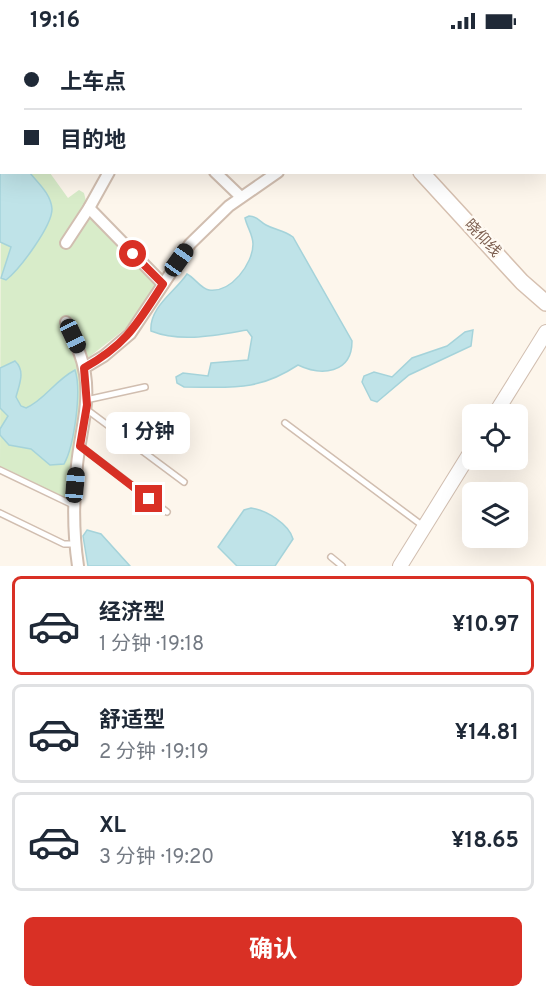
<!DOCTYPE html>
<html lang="zh">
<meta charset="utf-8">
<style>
:root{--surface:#fff;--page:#f2f2f3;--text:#1f2937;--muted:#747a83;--line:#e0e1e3;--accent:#d93025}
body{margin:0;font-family:Overpass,"Noto Sans SC",sans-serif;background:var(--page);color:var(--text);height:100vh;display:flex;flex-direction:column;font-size:22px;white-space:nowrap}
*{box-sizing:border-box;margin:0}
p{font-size:20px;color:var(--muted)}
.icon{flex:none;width:33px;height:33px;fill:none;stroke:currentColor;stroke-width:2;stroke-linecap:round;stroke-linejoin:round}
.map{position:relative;height:524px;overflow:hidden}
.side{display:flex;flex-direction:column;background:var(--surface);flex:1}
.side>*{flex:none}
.top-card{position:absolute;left:0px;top:0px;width:546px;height:132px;box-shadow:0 6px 24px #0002;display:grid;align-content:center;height:132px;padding:0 24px;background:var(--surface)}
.fabs{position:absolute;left:462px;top:362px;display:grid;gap:12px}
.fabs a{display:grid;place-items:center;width:66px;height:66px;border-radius:9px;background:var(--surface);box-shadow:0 6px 24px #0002;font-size:30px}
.end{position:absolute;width:27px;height:27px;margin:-14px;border:8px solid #d93025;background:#fff;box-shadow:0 0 0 3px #fff}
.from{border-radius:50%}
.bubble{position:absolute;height:42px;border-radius:9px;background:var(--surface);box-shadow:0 6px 24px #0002;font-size:20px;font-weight:700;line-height:42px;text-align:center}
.car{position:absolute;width:18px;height:36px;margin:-18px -9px;border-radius:8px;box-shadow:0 0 4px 2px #0007;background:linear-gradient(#222 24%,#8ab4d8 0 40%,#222 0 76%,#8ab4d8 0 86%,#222 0)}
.top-card b{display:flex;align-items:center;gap:21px;height:57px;font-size:22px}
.top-card b+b{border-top:2px solid var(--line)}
.top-card i{width:15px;height:15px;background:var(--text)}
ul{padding:10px 0 0;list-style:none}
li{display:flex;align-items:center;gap:18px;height:99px;margin:0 12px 9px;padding:0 12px;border:3px solid var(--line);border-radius:9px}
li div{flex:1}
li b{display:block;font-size:22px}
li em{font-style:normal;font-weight:700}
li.selected{border-color:var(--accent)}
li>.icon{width:54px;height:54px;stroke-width:1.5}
.primary-button{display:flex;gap:12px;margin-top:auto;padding:12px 24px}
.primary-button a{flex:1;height:69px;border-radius:9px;background:var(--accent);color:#fff;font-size:24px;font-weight:700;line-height:69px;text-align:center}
.status{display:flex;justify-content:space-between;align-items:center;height:42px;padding:0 30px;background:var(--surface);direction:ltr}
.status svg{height:16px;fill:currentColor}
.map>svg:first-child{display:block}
.green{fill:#d8ecc9}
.water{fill:#bfe3e8;stroke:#a5d3da;stroke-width:1.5}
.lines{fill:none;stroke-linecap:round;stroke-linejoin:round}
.service-casing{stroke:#d1beb0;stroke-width:8}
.minor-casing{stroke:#d1beb0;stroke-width:14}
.tertiary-casing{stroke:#d1beb0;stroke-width:16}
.secondary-casing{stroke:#d6c0b0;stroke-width:18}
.service{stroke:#fff;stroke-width:5}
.minor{stroke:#fff;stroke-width:10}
.tertiary{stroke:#fff;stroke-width:14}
.secondary{stroke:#fff;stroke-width:15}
.route{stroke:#d93025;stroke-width:8}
.labels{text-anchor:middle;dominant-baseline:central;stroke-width:5;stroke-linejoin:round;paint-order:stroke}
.street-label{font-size:15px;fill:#7a5c4d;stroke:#fffaf3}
</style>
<div class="status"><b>19:16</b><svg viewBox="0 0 49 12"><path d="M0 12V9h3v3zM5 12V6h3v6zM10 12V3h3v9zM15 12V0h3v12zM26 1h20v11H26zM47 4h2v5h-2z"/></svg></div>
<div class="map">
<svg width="546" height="524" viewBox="0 0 546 524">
<rect width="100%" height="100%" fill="#fdf6ec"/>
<!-- green -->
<polygon class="green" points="1,86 2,130 50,131 68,156 79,148 84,151 87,163 82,167 157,242 125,287 89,315 80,326 84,364 71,453 68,457 0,424"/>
<!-- water -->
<g class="water">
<path d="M 0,100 L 2,130 L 30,131 C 38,141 51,152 52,167 C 52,184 20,227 6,238 L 1,236 L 11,205 L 0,200 Z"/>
<path d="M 249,174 C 257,174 259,179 266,183 C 275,188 283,188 293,195 L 352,299 C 352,332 321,334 298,323 C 257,350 231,345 184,345 L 177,341 L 176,335 L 183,331 L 208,334 L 211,321 L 248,318 L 252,295 L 247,288 C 217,293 181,301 151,289 C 149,265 175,250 187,232 C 195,236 201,247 209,248 C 231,251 253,222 253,202 C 253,193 247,185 245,176 Z"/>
<polygon points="473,288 471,304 409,333 377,360 371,358 362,340 364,334 374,330 392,335 412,316 447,304 465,290"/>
<path d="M 15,319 C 26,329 19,343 16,355 L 21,364 L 26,366 C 45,358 54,339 75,328 C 82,349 74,404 64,422 L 50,423 L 31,407 L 9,403 L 0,393 L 0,387 L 8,374 L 0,366 L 0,326 Z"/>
<path d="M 251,466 C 266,468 289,482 293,497 L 275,524 L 237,524 L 218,505 L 244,468 Z"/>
<polygon points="87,488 101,492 130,524 88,524 83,494"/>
</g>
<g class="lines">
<!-- service casing -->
<g class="service-casing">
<g id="service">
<polyline points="408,2 410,0"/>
<polyline points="526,2 527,0"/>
<polyline points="86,358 145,345"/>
<polyline points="86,367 184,440"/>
<polyline points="285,381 423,484"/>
<polyline points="80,404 167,470"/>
<polyline points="0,428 73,463"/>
<polyline points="0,471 64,502 75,502"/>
<polyline points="331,515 342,524"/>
</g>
</g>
<!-- minor casing -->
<g class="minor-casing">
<g id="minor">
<polyline points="84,0 85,2"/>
<polyline points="215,130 241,155"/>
<polyline points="89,166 163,242"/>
<polyline points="66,201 89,166 109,130"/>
<path d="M 66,280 C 74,297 82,313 85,332 C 90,363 80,392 77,423 C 73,457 73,490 78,524"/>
<polyline points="84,326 104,314 130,292 190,202 229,164 278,130"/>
</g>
</g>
<!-- tertiary casing -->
<g class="tertiary-casing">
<g id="tertiary">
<polyline points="495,372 546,290"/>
<polyline points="400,524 472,408"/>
</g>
</g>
<!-- secondary casing -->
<g class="secondary-casing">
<g id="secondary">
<polyline points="299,0 301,2"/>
<polyline points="421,130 522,240 546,261"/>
</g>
</g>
<!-- service -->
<use href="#service" class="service"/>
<!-- minor -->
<use href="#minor" class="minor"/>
<!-- tertiary -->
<use href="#tertiary" class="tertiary"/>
<!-- secondary -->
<use href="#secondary" class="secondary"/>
</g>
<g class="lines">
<!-- route -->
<path class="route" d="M 133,212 L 163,242 C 137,282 127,302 84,326 L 87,363 L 80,404 L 149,457"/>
</g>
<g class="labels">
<!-- street labels -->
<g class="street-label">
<text transform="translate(482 197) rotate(47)">晓仰线</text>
</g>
</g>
</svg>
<div class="fabs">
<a><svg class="icon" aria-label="locate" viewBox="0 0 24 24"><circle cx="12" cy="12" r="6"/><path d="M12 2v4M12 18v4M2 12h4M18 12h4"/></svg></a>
<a><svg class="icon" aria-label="layers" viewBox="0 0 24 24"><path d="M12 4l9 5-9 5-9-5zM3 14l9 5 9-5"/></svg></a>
</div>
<i class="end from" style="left:133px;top:212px"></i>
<i class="end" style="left:149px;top:457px"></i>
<div class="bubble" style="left:106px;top:370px;width:84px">1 分钟</div>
<i class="car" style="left:179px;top:218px;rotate:35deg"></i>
<i class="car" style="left:73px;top:294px;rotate:155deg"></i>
<i class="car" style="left:75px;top:443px;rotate:5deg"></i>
<div class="top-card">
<b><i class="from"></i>上车点</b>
<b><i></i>目的地</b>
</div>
</div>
<section class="side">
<ul>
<li class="selected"><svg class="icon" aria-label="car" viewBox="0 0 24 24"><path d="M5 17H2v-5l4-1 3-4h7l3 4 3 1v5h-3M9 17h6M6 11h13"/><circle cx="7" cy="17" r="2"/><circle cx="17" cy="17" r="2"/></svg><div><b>经济型</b><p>1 分钟 · 19:18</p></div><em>¥10.97</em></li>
<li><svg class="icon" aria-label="car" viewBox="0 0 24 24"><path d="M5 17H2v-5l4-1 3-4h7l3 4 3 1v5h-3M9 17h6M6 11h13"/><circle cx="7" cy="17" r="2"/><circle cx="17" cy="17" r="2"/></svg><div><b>舒适型</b><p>2 分钟 · 19:19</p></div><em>¥14.81</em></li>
<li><svg class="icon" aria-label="car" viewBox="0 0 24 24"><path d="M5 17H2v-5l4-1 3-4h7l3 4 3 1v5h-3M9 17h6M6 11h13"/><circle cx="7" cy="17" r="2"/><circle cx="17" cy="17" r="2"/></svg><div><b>XL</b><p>3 分钟 · 19:20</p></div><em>¥18.65</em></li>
</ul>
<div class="primary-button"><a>确认</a></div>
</section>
